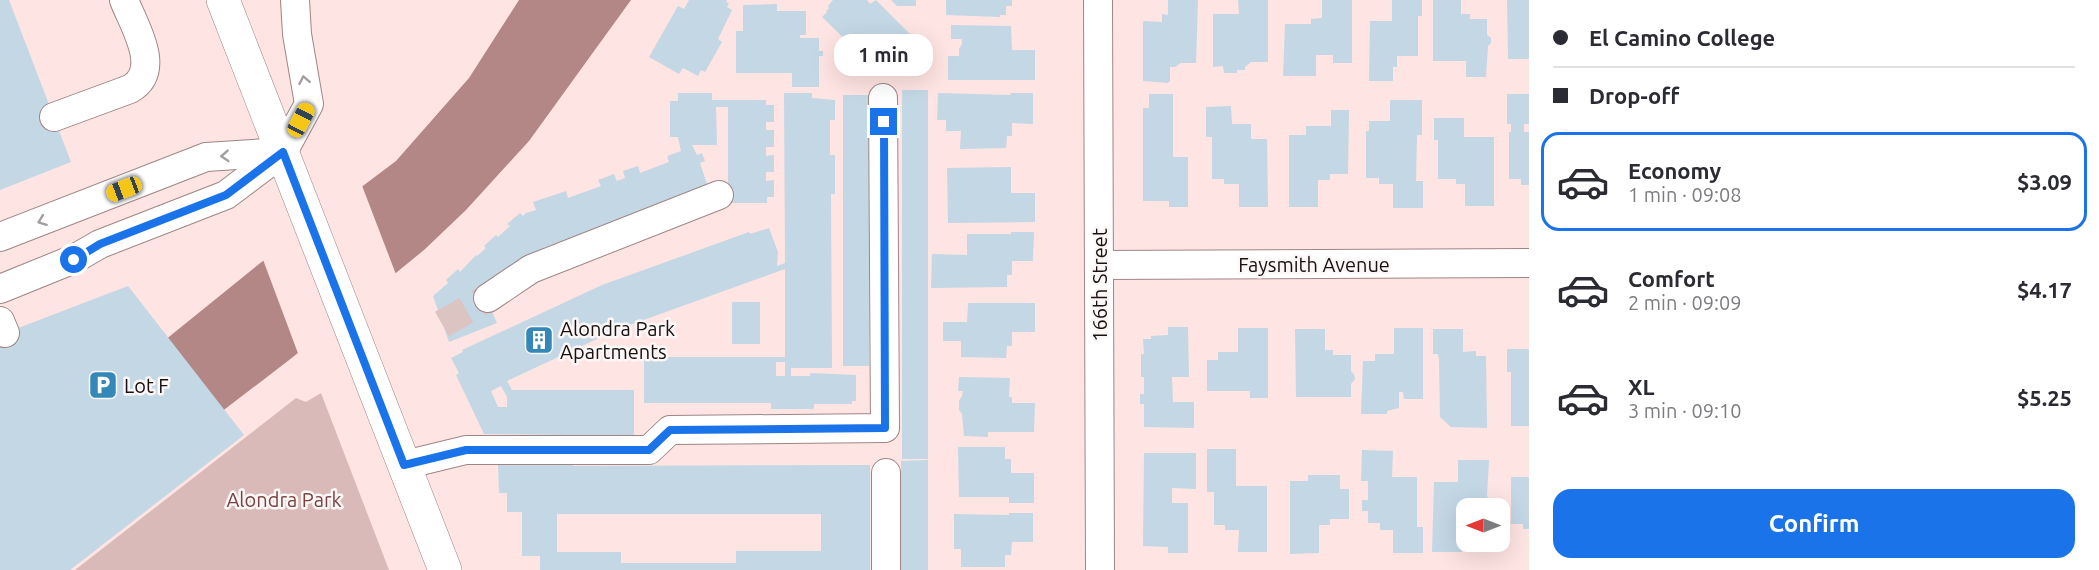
<!DOCTYPE html>
<meta charset="utf-8">
<style>
:root{--surface:#fff;--page:#f2f2f3;--text:#2b2b33;--muted:#7c7c81;--line:#e1e1e2;--accent:#1a73e8}
body{margin:0;font-family:Ubuntu,sans-serif;background:var(--page);color:var(--text);height:100vh;display:flex;flex-direction:column;font-size:22px;white-space:nowrap}
*{box-sizing:border-box;margin:0}
p{font-size:20px;color:var(--muted)}
.icon{flex:none;width:33px;height:33px;fill:none;stroke:currentColor;stroke-width:2;stroke-linecap:round;stroke-linejoin:round}
.map{position:relative;flex:1;overflow:hidden}
.panel{display:flex;flex-direction:column;background:var(--surface);width:570px}
.panel>*{flex:none}
.guide{display:grid;align-content:center;height:132px;padding:0 24px;background:var(--surface)}
.needle{width:39px;rotate:270deg}
.controls{position:absolute;left:1456px;top:498px;display:grid;gap:12px}
.controls a{display:grid;place-items:center;width:54px;height:54px;border-radius:12px;background:var(--surface);box-shadow:0 6px 24px #0002;font-size:30px}
.end{position:absolute;width:27px;height:27px;margin:-14px;border:8px solid #1a73e8;background:#fff;box-shadow:0 0 0 3px #fff}
.from{border-radius:50%}
.bubble{position:absolute;height:42px;border-radius:18px;background:var(--surface);box-shadow:0 6px 24px #0002;font-size:20px;font-weight:600;line-height:42px;text-align:center}
.car{position:absolute;width:18px;height:36px;margin:-18px -9px;border-radius:8px;box-shadow:0 0 4px 2px #0007;background:linear-gradient(#f5c518 24%,#345 0 40%,#f5c518 0 76%,#345 0 86%,#f5c518 0)}
.guide b{display:flex;align-items:center;gap:21px;height:57px;font-size:22px}
.guide b+b{border-top:2px solid var(--line)}
.guide i{width:15px;height:15px;background:var(--text)}
ul{padding:0;list-style:none}
li{display:flex;align-items:center;gap:18px;height:99px;margin:0 12px 9px;padding:0 12px;border:3px solid transparent;border-radius:18px}
li div{flex:1}
li b{display:block;font-size:22px}
li em{font-style:normal;font-weight:600}
li.current{border-color:var(--accent)}
li>.icon{width:54px;height:54px;stroke-width:1.5}
.primary-button{display:flex;gap:12px;margin-top:auto;padding:12px 24px}
.primary-button a{flex:1;height:69px;border-radius:18px;background:var(--accent);color:#fff;font-size:24px;font-weight:600;line-height:69px;text-align:center}
main{display:flex;flex:1;min-height:0}
.map>svg:first-child{display:block}
.green{fill:#d9bab9}
.water{fill:#b28786}
.pier{fill:#fee4e3}
.building{fill:#c3d7e5;fill-rule:evenodd}
.lines{fill:none;stroke-linecap:round;stroke-linejoin:round}
.minor-tunnel{stroke:#dcc4c3;stroke-width:28;stroke-dasharray:28 14;stroke-linecap:butt}
.minor-casing{stroke:#9e8685;stroke-width:30}
.major-casing{stroke:#9e8685;stroke-width:34}
.minor{stroke:#fff;stroke-width:28}
.major{stroke:#fff;stroke-width:33}
.oneway{stroke:#a39f9f}
.route{stroke:#1a73e8;stroke-width:8}
.labels{text-anchor:middle;dominant-baseline:central;stroke-width:5;stroke-linejoin:round;paint-order:stroke}
.street-label{font-size:20px;fill:#191010;stroke:#fcf7f7}
.poi-label{font-size:20px;fill:#191010;stroke:#fcf7f7;text-anchor:start}
.park-label{font-size:20px;fill:#7c4141;stroke:#fcf7f7}
</style>
<main>
<div class="map">
<svg width="1529" height="570" viewBox="0 0 1529 570">
<rect width="100%" height="100%" fill="#fee4e3"/>
<!-- green -->
<polygon class="green" points="321,393 389,570 75,570 296,398 306,402"/>
<!-- water -->
<polygon class="water" points="519,0 631,0 529,141 466,210 424,250 293,357 186,439 0,570 149,353 259,264 396,161 469,78"/>
<!-- pier -->
<polygon class="pier" points="361,183 397,277 299,356 262,257"/>
<!-- building -->
<g class="building">
<polygon points="0,0 9,0 71,162 0,190"/>
<polygon points="689,0 727,0 726,2 729,3 727,7 732,10 718,39 722,42 705,72 701,70 698,76 683,68 679,74 649,57 678,6 684,9"/>
<polygon points="833,0 867,0 870,4 876,0 917,41 893,65 888,59 876,70 871,65 868,69 843,44 847,41 822,17 827,12 826,11 829,8 828,6"/>
<polygon points="891,0 916,0 916,6 897,6"/>
<polygon points="946,0 1012,0 1012,6 1006,6 1006,15 1000,15 1000,17 946,15"/>
<polygon points="1168,0 1198,0 1196,63 1181,63 1175,67 1170,67 1170,81 1168,83 1143,81 1143,21 1162,22 1162,14 1168,15"/>
<polygon points="1238,0 1268,0 1268,62 1251,62 1245,67 1245,70 1237,70 1237,73 1224,73 1223,66 1213,67 1213,14 1239,14"/>
<polygon points="1322,0 1352,0 1352,63 1333,63 1333,55 1316,55 1316,76 1283,76 1285,24 1311,24 1311,19 1322,18"/>
<polygon points="1392,0 1422,0 1422,16 1418,16 1418,56 1397,56 1397,67 1393,67 1393,81 1369,81 1370,21 1392,21"/>
<polygon points="1433,0 1461,0 1461,14 1470,14 1470,19 1487,19 1487,35 1491,38 1491,43 1488,46 1486,77 1466,77 1466,61 1433,61"/>
<polygon points="1507,0 1529,0 1529,59 1508,59"/>
<polygon points="777,4 777,11 806,11 806,35 800,35 800,38 819,38 819,51 823,51 823,56 819,56 819,87 792,87 792,73 736,73 736,31 743,31 743,5"/>
<polygon points="951,25 1011,26 1012,50 1035,50 1035,80 948,80 948,56 959,56 959,49 962,44 962,39 951,39"/>
<rect x="902" y="90" width="26" height="369"/>
<polygon points="678,93 712,93 712,100 766,100 766,105 774,105 774,122 766,122 766,130 774,130 774,147 766,147 766,156 774,155 774,172 766,172 766,181 774,180 774,197 767,197 767,203 728,203 728,107 716,107 717,145 692,145 697,155 702,153 705,161 700,163 709,190 545,247 487,300 497,323 449,342 433,296 448,283 446,280 458,269 460,272 476,255 477,256 486,248 484,246 496,235 498,237 510,226 507,224 520,213 523,216 526,213 536,210 533,202 566,191 568,198 601,186 598,180 614,174 617,181 625,178 623,171 638,166 640,173 669,162 667,156 681,151 678,137 670,137 670,101 678,101"/>
<path d="M 784,93 L 812,93 L 812,98 L 835,100 L 835,120 L 830,120 L 830,155 L 835,155 L 835,194 L 831,194 L 832,368 L 791,368 L 791,376 L 810,376 L 810,373 L 856,375 L 856,401 L 852,401 L 852,404 L 814,404 L 814,409 L 771,409 L 771,403 L 644,403 L 644,357 L 785,357 L 785,269 L 616,330 L 507,381 L 512,390 L 634,390 L 634,436 L 484,434 L 456,375 L 459,373 L 451,358 L 463,352 L 462,350 L 602,285 L 749,232 L 750,234 L 769,228 L 778,252 L 777,266 L 785,263 ZM 776,362 L 785,362 L 785,376 L 776,376 ZM 501,386 L 507,397 L 507,407 L 498,407 L 491,391 Z"/>
<polygon points="938,93 1010,95 1011,93 1033,93 1033,124 1012,123 1012,136 1007,136 1006,148 960,149 961,131 946,131 946,120 937,120"/>
<polygon points="1149,94 1173,94 1173,157 1188,157 1188,207 1169,207 1169,201 1143,201 1143,108 1149,108"/>
<polygon points="1507,94 1529,94 1529,124 1524,124 1524,132 1529,132 1529,185 1521,185 1521,179 1509,179 1509,132 1511,132 1511,124 1507,124"/>
<rect x="843" y="95" width="26" height="271"/>
<polygon points="1390,100 1422,100 1422,135 1417,135 1416,181 1423,181 1423,208 1393,208 1393,184 1379,184 1379,178 1366,178 1366,131 1369,131 1369,121 1390,121"/>
<polygon points="1231,106 1232,124 1251,124 1251,139 1267,139 1268,207 1239,207 1239,184 1224,184 1224,179 1212,179 1212,137 1206,137 1206,107"/>
<polygon points="1331,110 1349,110 1348,174 1330,174 1330,180 1318,180 1318,207 1289,207 1289,135 1306,135 1306,126 1331,126"/>
<polygon points="1434,118 1464,118 1464,137 1494,137 1494,206 1465,206 1465,184 1456,184 1456,179 1438,179 1438,140 1434,140"/>
<polygon points="1011,167 1011,193 1035,193 1035,222 948,223 947,168"/>
<polygon points="1011,232 1034,232 1033,261 1012,261 1012,275 1007,275 1007,287 931,288 932,254 967,255 967,234 1011,234"/>
<polygon points="128,286 244,435 70,570 0,570 0,335"/>
<rect x="732" y="302" width="28" height="42"/>
<polygon points="968,303 1035,303 1035,332 1012,332 1012,346 1007,346 1006,358 961,357 961,341 943,341 943,322 967,322"/>
<polygon points="1168,327 1188,327 1189,377 1172,377 1173,402 1194,402 1194,428 1144,427 1144,404 1140,404 1140,394 1144,394 1144,377 1141,377 1141,354 1144,354 1143,339 1151,339 1151,336 1168,335"/>
<polygon points="1238,328 1268,328 1268,398 1250,398 1250,391 1207,391 1207,360 1218,360 1218,352 1238,352"/>
<polygon points="1394,328 1423,328 1423,399 1404,399 1403,392 1399,392 1399,408 1387,411 1387,414 1361,414 1363,361 1375,361 1375,354 1394,354"/>
<polygon points="1295,329 1325,329 1325,350 1333,350 1333,355 1351,355 1351,371 1354,374 1355,379 1351,384 1351,397 1296,397"/>
<polygon points="1433,329 1463,329 1463,352 1476,351 1476,356 1486,356 1487,428 1451,427 1440,417 1439,360 1438,354 1433,354"/>
<polygon points="1507,349 1529,349 1529,426 1511,426 1511,372 1507,372"/>
<polygon points="959,377 1010,378 1009,397 1012,397 1012,403 1035,403 1034,432 988,432 988,437 964,436 962,414 959,410 959,401 962,396 963,391 958,391"/>
<polygon points="958,447 1005,447 1005,459 1011,459 1011,473 1034,473 1034,503 1009,503 1009,497 959,497"/>
<polygon points="1207,449 1236,449 1236,486 1267,486 1267,552 1238,552 1239,530 1225,530 1225,525 1214,525 1214,492 1207,492"/>
<polygon points="1362,450 1393,451 1392,477 1417,477 1417,527 1423,527 1423,553 1393,553 1393,530 1380,530 1380,523 1368,523 1368,511 1362,511 1362,500 1368,500 1368,481 1361,481"/>
<polygon points="1144,453 1196,453 1196,489 1172,488 1172,503 1188,503 1188,553 1168,553 1168,547 1143,546"/>
<polygon points="928,460 928,570 901,570 901,461"/>
<polygon points="1458,460 1489,460 1487,496 1490,500 1490,507 1467,508 1467,530 1465,530 1464,550 1462,550 1462,552 1432,552 1434,482 1458,482"/>
<path d="M 573,463 L 573,466 L 870,465 L 870,570 L 540,570 L 540,556 L 522,556 L 522,512 L 507,512 L 507,493 L 499,493 L 498,464 ZM 557,514 L 821,514 L 821,551 L 736,551 L 736,563 L 621,563 L 621,552 L 557,552 Z"/>
<polygon points="1308,475 1340,475 1340,489 1349,489 1349,519 1330,519 1330,525 1319,525 1319,553 1290,554 1290,481 1308,481"/>
<polygon points="1511,477 1529,477 1529,529 1523,529 1523,524 1511,524"/>
<polygon points="1009,513 1033,513 1033,542 1012,542 1011,555 1005,555 1005,567 961,567 961,549 954,549 954,514 1009,515"/>
</g>
<g class="lines">
<!-- minor-tunnel -->
<polyline class="minor-tunnel" points="442,324 488,298"/>
<!-- minor casing -->
<g class="minor-casing">
<g id="minor">
<polyline points="1098,0 1100,570"/>
<path d="M 54,117 L 130,89 C 163,70 134,26 124,0"/>
<polyline points="0,237 206,157 283,152"/>
<polyline points="1099,265 1529,263"/>
<polyline points="0,289 74,259 100,244 226,195 283,152 309,104 297,34 295,0"/>
<polyline points="488,298 531,269 719,195"/>
<polyline points="0,321 5,333"/>
<polyline points="404,465 466,450 649,450 670,430 885,428 883,98"/>
<polyline points="886,473 886,570"/>
</g>
</g>
<!-- major casing -->
<g class="major-casing">
<polyline id="major" points="223,0 445,570"/>
</g>
<!-- minor -->
<use href="#minor" class="minor"/>
<!-- major -->
<use href="#major" class="major"/>
</g>
<!-- one-way arrows -->
<defs><path id="oneway-chevron" d="M-2-3.5L2.5 0L-2 3.5" fill="none" stroke-width="1.6" stroke-linecap="round" stroke-linejoin="round" transform="scale(1.5)"/></defs>
<g class="oneway">
<use href="#oneway-chevron" transform="translate(304 80) rotate(-101)"/>
<use href="#oneway-chevron" transform="translate(225 156) rotate(176)"/>
<use href="#oneway-chevron" transform="translate(42 221) rotate(159)"/>
</g>
<g class="lines">
<!-- route -->
<polyline class="route" points="74,260 100,244 226,195 283,152 404,465 466,450 649,450 670,430 885,428 884,122"/>
</g>
<!-- icons -->
<defs>
<g id="building-square" transform="scale(1.5)"><rect x="-9" y="-9" width="18" height="18" rx="4" fill="#3488b8" stroke="#fcf7f7"/><path d="M-4-6H4V6H1V3H-1V6H-4ZM-2.5-4.3h1.7v1.8h-1.7ZM.8-4.3h1.7v1.8H.8ZM-2.5-1h1.7V.8h-1.7ZM.8-1h1.7V.8H.8Z" fill="#fff"/></g>
<g id="parking-square" transform="scale(1.5)"><rect x="-9" y="-9" width="18" height="18" rx="4" fill="#3488b8" stroke="#fcf7f7"/><path d="M-3.5-5.5H1a3.5 3.5 0 0 1 0 7H-1V5.5H-3.5ZM-1-3.4V-.6H.8a1.4 1.4 0 0 0 0-2.8Z" fill="#fff"/></g>
</defs>
<g fill-rule="evenodd">
<use href="#building-square" x="539" y="340"/>
<use href="#parking-square" x="103" y="385"/>
</g>
<g class="labels">
<!-- street labels -->
<g class="street-label">
<text x="1314" y="264">Faysmith Avenue</text>
<text transform="translate(1099 285) rotate(-90)">166th Street</text>
</g>
<!-- poi labels -->
<g class="poi-label">
<text x="560" y="328">Alondra Park<tspan x="560" dy="23">Apartments</tspan></text>
<text x="124" y="385">Lot F</text>
</g>
<!-- park labels -->
<g class="park-label">
<text x="284" y="499">Alondra Park</text>
</g>
</g>
</svg>
<div class="controls">
<a><svg class="needle" viewBox="-14 -14 28 28"><path d="M0-13l5 13h-10z" fill="#e53935"/><path d="M0 13l5-13h-10z" fill="#7c7c81"/></svg></a>
</div>
<i class="end from" style="left:74px;top:260px"></i>
<i class="end" style="left:884px;top:122px"></i>
<div class="bubble" style="left:834px;top:34px;width:99px">1 min</div>
<i class="car" style="left:301px;top:120px;rotate:28deg"></i>
<i class="car" style="left:124px;top:189px;rotate:249deg"></i>
</div>
<section class="panel">
<div class="guide">
<b><i class="from"></i>El Camino College</b>
<b><i></i>Drop-off</b>
</div>
<ul>
<li class="current"><svg class="icon" aria-label="car" viewBox="0 0 24 24"><path d="M5 17H2v-5l4-1 3-4h7l3 4 3 1v5h-3M9 17h6M6 11h13"/><circle cx="7" cy="17" r="2"/><circle cx="17" cy="17" r="2"/></svg><div><b>Economy</b><p>1 min · 09:08</p></div><em>$3.09</em></li>
<li><svg class="icon" aria-label="car" viewBox="0 0 24 24"><path d="M5 17H2v-5l4-1 3-4h7l3 4 3 1v5h-3M9 17h6M6 11h13"/><circle cx="7" cy="17" r="2"/><circle cx="17" cy="17" r="2"/></svg><div><b>Comfort</b><p>2 min · 09:09</p></div><em>$4.17</em></li>
<li><svg class="icon" aria-label="car" viewBox="0 0 24 24"><path d="M5 17H2v-5l4-1 3-4h7l3 4 3 1v5h-3M9 17h6M6 11h13"/><circle cx="7" cy="17" r="2"/><circle cx="17" cy="17" r="2"/></svg><div><b>XL</b><p>3 min · 09:10</p></div><em>$5.25</em></li>
</ul>
<div class="primary-button"><a>Confirm</a></div>
</section>
</main>
